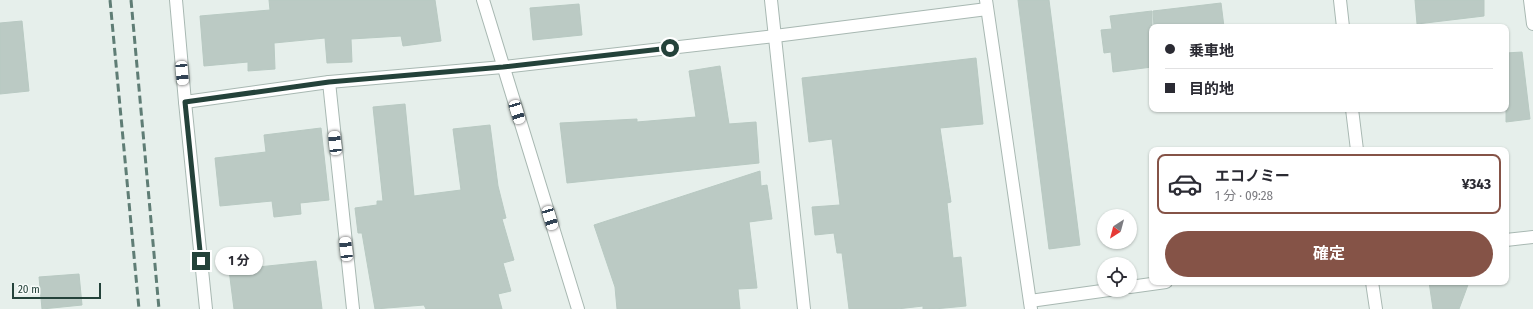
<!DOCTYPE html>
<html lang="ja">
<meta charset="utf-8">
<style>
:root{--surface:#fff;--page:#f7f7f7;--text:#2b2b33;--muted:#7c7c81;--line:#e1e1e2;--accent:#855347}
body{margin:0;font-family:"Fira Sans Condensed","Noto Sans JP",sans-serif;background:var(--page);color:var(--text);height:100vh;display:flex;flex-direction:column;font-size:15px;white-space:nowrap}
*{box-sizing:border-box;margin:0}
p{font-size:13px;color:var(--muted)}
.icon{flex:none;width:22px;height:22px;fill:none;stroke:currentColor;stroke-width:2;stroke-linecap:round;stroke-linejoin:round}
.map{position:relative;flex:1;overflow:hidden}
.details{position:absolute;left:1149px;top:147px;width:360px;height:138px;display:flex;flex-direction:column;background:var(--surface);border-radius:8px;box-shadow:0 1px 3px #0004}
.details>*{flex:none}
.hud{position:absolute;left:1149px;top:24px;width:360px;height:88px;border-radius:8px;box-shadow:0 1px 3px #0004;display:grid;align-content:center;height:88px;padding:0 16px;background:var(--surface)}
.needle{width:26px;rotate:216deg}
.tools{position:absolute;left:1097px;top:209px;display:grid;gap:8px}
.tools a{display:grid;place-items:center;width:40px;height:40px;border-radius:50%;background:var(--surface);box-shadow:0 1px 3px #0004;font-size:20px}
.scale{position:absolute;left:12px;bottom:10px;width:89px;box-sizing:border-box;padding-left:4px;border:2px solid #24423a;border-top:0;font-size:11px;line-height:14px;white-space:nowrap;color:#24423a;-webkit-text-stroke:3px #f7fbf9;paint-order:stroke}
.end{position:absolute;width:18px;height:18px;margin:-9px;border:5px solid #24423a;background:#fff;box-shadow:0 0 0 2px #fff}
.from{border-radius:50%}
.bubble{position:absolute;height:28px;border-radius:14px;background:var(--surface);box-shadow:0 1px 3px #0004;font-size:13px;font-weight:700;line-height:28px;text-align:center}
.car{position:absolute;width:12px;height:24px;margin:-12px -6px;border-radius:5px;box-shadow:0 0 3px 1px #0007;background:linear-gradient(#fff 24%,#345 0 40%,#fff 0 76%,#345 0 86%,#fff 0)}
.hud b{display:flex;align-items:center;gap:14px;height:38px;font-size:15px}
.hud b+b{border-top:1px solid var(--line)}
.hud i{width:10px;height:10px;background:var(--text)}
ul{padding:7px 0 0;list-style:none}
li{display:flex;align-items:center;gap:12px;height:60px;margin:0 8px 6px;padding:0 8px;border:2px solid var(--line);border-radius:8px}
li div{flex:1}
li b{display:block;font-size:15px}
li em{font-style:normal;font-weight:700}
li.on{border-color:var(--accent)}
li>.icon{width:36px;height:36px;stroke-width:1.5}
.button{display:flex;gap:8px;margin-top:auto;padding:8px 16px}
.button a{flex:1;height:46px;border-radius:24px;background:var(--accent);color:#fff;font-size:16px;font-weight:700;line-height:46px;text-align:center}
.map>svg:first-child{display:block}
.building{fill:#bbcac4;stroke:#b8c9c2}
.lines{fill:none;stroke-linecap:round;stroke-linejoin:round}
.minor-casing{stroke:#a8b8b2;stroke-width:14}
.minor{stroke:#fff;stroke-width:12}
.rail{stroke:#5f7d75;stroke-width:3;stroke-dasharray:8 4;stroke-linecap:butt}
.route{stroke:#24423a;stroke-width:5}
</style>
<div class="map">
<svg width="1533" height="309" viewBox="0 0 1533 309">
<rect width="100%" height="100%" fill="#e6efeb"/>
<!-- building -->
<g class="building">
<polygon points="269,0 435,0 441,41 403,46 401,36 351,39 352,62 327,63 325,38 274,43 275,69 248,71 248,62 204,66 200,16 270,10"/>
<polygon points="1018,0 1049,0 1080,245 1049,249"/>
<polygon points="1415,0 1484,0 1484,16 1417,24"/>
<polygon points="1221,3 1224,27 1154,27 1153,11"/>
<polygon points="579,4 582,35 533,40 530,8"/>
<polygon points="1152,11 1152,67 1113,72 1111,52 1104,53 1101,30 1112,29 1110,16"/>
<polygon points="22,21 29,91 0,94 0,23"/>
<polygon points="1522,52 1530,119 1506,122 1506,53"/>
<polygon points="976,58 983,124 940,128 951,202 947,203 953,258 961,257 966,306 934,309 923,309 923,306 897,309 849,309 842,253 837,253 834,233 815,235 812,207 840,205 832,139 809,142 802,78"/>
<polygon points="720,66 729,124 756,122 759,163 567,183 560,123 637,119 637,122 696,117 689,71"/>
<polygon points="405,104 414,196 461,190 453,129 490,125 498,186 506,218 502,219 514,260 503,263 511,291 498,294 502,309 426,309 424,305 375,309 362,233 358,233 355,208 377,205 377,201 383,201 373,107"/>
<polygon points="321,128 329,200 300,203 301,214 274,217 272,201 220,206 215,158 266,152 264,135"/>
<polygon points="760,171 761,186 767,185 772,219 749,222 757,288 738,289 740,309 617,309 615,287 594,225"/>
<polygon points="316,261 322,309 234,309 229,270"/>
<polygon points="79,274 82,305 42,309 39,277"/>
<polygon points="1429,282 1469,282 1459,309 1433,309"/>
</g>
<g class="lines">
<!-- minor casing -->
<g class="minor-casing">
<g id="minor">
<polyline points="176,0 185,102 206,309"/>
<polyline points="483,0 578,309"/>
<polyline points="771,0 804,309"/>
<polyline points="986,0 1031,309"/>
<polyline points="1340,0 1343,27"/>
<polyline points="1530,0 1533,24"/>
<polyline points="329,82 353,309"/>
<polyline points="185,102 329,82 503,67 775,36 987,9"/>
<polyline points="1352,109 1357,150"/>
<polyline points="1506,240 1533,237"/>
<polyline points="1372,282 1376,309"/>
<polyline points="1130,287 1166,282"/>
<polyline points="1030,301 1109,290"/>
</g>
</g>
<!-- minor -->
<use href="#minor" class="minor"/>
<!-- rail -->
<g class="rail">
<polyline points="110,0 139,309"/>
<polyline points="131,0 159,309"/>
</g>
</g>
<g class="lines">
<!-- route -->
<polyline class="route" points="201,261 185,102 329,82 503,67 670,48"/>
</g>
</svg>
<div class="tools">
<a><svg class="needle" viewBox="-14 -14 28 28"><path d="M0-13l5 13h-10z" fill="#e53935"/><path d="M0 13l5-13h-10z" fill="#7c7c81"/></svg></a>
<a><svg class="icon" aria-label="locate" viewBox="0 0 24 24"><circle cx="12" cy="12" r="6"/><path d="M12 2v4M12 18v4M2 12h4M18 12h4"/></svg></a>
</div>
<div class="scale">20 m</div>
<i class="end from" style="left:670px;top:48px"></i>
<i class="end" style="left:201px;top:261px"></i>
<div class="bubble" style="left:215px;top:247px;width:48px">1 分</div>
<i class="car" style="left:182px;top:73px;rotate:175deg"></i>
<i class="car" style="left:517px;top:112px;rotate:163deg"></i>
<i class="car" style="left:335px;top:143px;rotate:354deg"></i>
<i class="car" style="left:550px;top:218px;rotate:163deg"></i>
<i class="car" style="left:346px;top:249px;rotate:354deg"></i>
<div class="hud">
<b><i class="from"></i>乗車地</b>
<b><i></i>目的地</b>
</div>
<section class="details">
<ul>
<li class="on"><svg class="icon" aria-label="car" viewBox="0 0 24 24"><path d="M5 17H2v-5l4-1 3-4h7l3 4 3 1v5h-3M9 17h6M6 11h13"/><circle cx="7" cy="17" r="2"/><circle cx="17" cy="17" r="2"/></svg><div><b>エコノミー</b><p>1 分 · 09:28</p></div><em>¥343</em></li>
</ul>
<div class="button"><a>確定</a></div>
</section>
</div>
